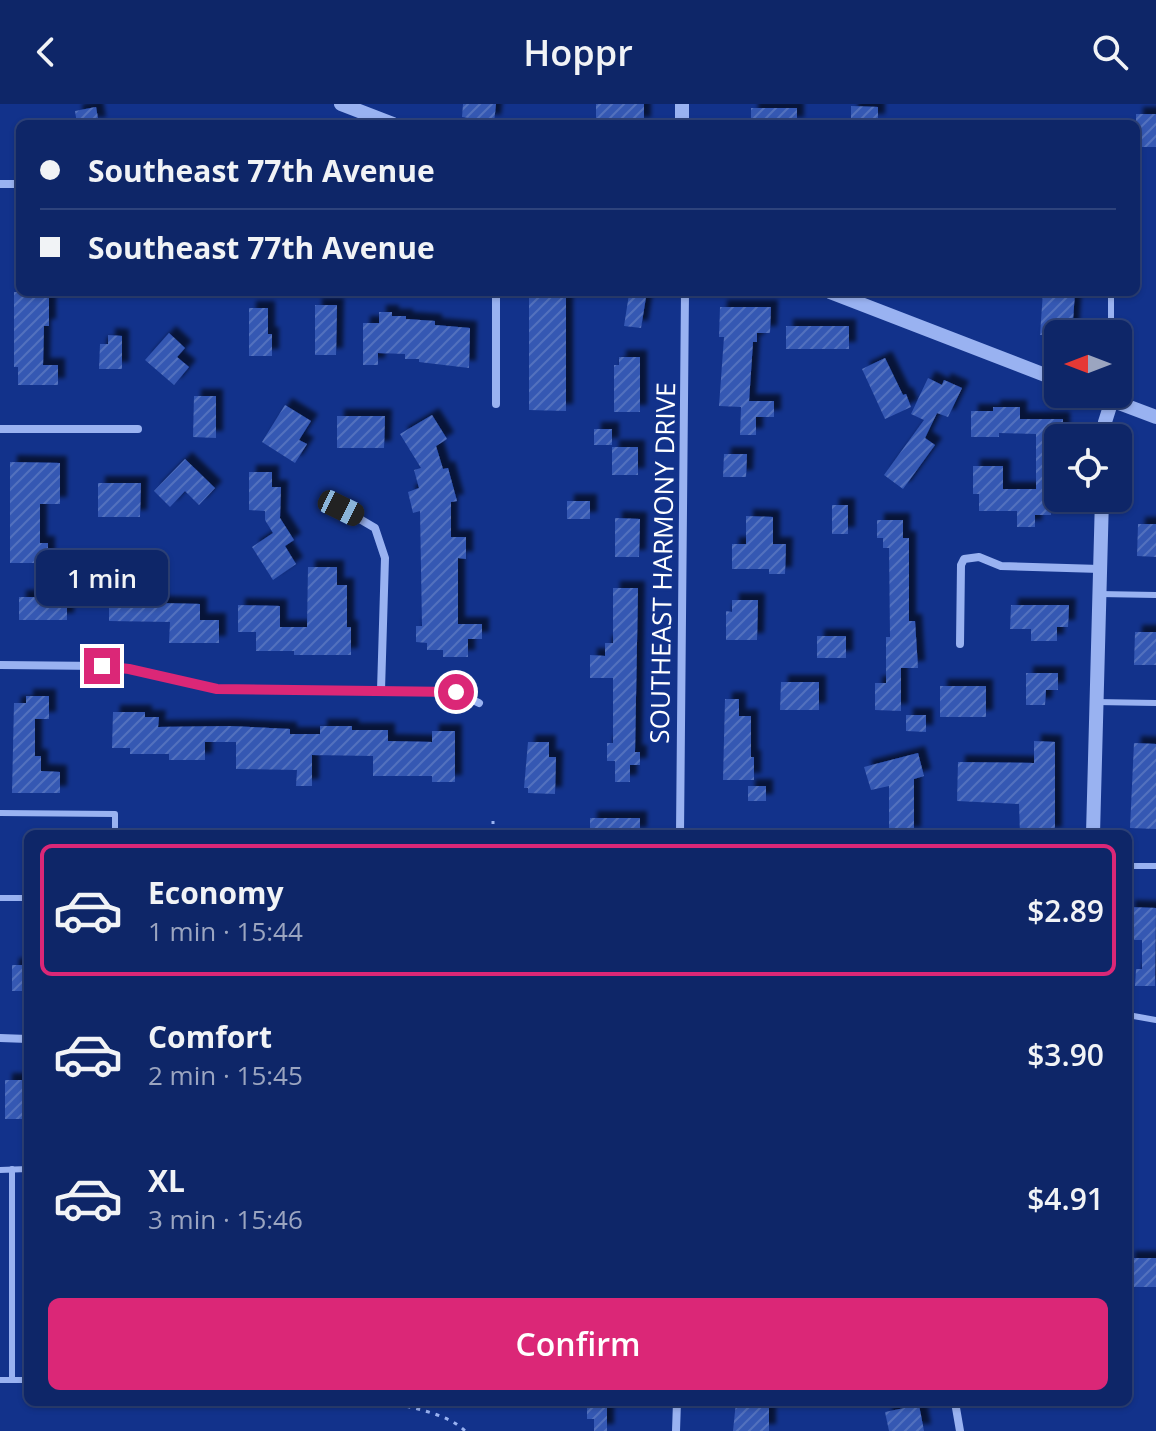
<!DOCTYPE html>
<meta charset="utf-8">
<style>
:root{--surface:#0e2668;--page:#172e6e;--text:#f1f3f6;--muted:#9ba5c0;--line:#2e437c;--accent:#db2777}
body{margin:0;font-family:"Open Sans",sans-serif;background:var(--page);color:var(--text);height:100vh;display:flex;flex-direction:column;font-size:30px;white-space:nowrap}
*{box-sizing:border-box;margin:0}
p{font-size:26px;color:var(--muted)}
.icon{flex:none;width:44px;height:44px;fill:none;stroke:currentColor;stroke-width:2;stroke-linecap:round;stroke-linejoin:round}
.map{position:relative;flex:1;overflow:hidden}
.drawer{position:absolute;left:24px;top:726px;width:1108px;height:576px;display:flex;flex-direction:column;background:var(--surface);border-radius:12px;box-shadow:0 2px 6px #0004,0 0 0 2px var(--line)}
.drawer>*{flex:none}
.top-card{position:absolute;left:16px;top:16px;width:1124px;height:176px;border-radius:12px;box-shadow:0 2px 6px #0004,0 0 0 2px var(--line);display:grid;align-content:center;height:176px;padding:0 24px;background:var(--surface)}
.needle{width:52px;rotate:270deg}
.tools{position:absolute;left:1044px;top:216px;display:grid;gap:16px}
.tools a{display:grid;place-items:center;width:88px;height:88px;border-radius:12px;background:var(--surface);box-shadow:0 2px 6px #0004,0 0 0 2px var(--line);font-size:40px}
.end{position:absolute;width:36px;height:36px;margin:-18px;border:10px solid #db2777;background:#fff;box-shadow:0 0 0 4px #fff}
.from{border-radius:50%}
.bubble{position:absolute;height:56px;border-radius:12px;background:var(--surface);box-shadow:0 2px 6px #0004,0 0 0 2px var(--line);font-size:26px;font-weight:600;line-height:56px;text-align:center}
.car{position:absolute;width:24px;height:48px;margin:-24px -12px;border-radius:10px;box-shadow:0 0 6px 2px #0007;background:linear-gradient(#222 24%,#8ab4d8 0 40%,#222 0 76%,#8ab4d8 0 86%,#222 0)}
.top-card b{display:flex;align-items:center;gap:28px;height:76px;font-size:30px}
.top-card b+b{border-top:2px solid var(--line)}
.top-card i{width:20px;height:20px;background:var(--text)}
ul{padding:14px 0 0;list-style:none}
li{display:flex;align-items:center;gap:24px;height:132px;margin:0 16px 12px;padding:0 8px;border:4px solid transparent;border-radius:12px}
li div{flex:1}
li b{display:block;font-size:30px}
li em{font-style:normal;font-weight:600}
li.on{border-color:var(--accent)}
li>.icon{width:72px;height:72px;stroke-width:1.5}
.button{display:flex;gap:16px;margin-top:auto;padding:16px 24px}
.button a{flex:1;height:92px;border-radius:12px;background:var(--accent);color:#fff;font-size:32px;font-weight:600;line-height:92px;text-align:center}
header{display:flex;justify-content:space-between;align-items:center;height:104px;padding:0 24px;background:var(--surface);font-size:36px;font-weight:600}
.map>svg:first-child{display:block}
.building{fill:url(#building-hatch);filter:url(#shadow)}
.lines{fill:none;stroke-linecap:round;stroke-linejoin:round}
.path{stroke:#99b2f1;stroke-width:3;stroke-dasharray:4 6;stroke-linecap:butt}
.service{stroke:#99b2f1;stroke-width:6}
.minor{stroke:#99b2f1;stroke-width:8}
.tertiary{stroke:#99b2f1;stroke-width:14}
.route{stroke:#db2777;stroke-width:10}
.labels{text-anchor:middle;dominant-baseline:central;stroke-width:6;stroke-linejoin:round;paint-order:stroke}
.street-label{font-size:26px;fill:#fff;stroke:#12328b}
</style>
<header><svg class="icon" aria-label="back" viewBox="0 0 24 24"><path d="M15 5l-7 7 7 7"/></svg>Hoppr<svg class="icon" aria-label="search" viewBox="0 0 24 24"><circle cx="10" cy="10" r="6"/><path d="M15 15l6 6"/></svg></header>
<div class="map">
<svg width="1156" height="1327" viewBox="0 0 1156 1327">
<defs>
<pattern id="building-hatch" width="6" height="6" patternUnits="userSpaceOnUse" patternTransform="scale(2)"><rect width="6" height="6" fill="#3558b3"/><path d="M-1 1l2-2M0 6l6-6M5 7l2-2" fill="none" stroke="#5371be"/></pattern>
<filter id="shadow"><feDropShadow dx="7" dy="-7" stdDeviation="2" flood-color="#0009"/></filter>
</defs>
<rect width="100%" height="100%" fill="#12328b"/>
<!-- building -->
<g class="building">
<polygon points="463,0 496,0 494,18 462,13"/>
<rect x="596" y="0" width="48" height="20"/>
<polygon points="851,2 878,3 878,17 851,17"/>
<polygon points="96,3 99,20 77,20 75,7"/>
<rect x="751" y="4" width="46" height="16"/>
<rect x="1136" y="10" width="20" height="33"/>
<polygon points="14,188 49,188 49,222 44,222 43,261 58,261 58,281 18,281 18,263 14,263"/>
<polygon points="529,188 566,188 566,307 529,306"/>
<polygon points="1043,188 1075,188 1072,230 1040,231"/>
<polygon points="629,190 646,193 641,224 624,222"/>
<polygon points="315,201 337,201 336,251 315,251"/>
<polygon points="720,203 771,203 770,229 757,229 757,238 753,238 749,297 774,297 774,313 756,313 756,331 740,331 741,303 719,302 724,233 719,233"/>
<polygon points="249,204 268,204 268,230 272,230 272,252 249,252"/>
<polygon points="379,208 392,208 392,212 406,212 406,215 435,217 435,221 470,224 469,264 419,258 419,255 405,255 405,250 378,249 378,261 363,261 363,219 379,219"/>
<rect x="786" y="222" width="63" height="23"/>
<polygon points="169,229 185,244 177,253 189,263 174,281 145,256"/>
<polygon points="108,231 122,232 122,265 99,265 100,240 108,240"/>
<polygon points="619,253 640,253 640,308 614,308 614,261 619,261"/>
<polygon points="885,254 903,291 906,290 911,303 885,315 862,265"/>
<polygon points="928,274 942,281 944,276 962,284 948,313 937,309 925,334 935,341 903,385 884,371 924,316 911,310"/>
<polygon points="194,292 216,292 216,334 193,333"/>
<polygon points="285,301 311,317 299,336 307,340 295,359 262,338"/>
<polygon points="993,303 1020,303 1020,315 1063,315 1063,334 1058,334 1058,360 1052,360 1051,411 1035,411 1035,423 1017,423 1017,407 979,407 979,390 973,390 973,362 1003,362 1003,385 1036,385 1036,330 999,329 999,333 971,333 971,307 993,307"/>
<polygon points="432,311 447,335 436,342 443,365 448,364 457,397 451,398 451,433 466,433 466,455 458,454 458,520 482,520 482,535 468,535 468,553 443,553 443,546 427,546 427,539 416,538 416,522 422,522 420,407 413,409 408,388 419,384 414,366 421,364 400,330"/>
<polygon points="337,312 385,312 384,344 337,344"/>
<rect x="594" y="325" width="18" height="16"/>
<rect x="612" y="343" width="26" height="28"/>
<polygon points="724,350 747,350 746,373 723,373"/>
<polygon points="185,355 215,384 199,401 185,387 170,403 154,387"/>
<polygon points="10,358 60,359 60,400 40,400 40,439 48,439 48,459 10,459"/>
<polygon points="249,368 272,368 272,383 281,383 280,414 294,436 285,442 296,460 273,476 252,443 273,429 265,416 265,407 249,406"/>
<polygon points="98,379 141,379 140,413 98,413"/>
<rect x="567" y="397" width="23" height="18"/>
<rect x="832" y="401" width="16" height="29"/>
<polygon points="746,412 773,413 773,440 786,440 785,470 769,470 769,465 732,465 732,440 746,440"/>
<polygon points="615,414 640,415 639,453 615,453"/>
<polygon points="877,416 903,416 903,434 909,434 909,517 915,517 918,564 901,564 901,607 875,606 875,579 886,579 886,533 890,533 889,444 883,444 883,434 877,434"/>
<polygon points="1138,420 1156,420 1156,453 1137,452"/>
<polygon points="308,463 337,463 337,481 347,481 347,523 351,523 351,551 294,551 294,547 256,547 256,528 238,528 238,501 280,502 280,523 307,523"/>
<polygon points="109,475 146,475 146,492 160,492 160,499 200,500 200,516 219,516 219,539 169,539 170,518 109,517"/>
<polygon points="613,484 638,484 635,648 640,648 640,661 630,661 630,678 615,678 615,657 607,657 607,639 613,639 613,574 590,574 590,551 605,552 605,539 613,539"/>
<rect x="19" y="493" width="48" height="23"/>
<polygon points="732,496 758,496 757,536 726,536 726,507 732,508"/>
<polygon points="1011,501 1069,501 1068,523 1057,523 1057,537 1031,537 1031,525 1010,525"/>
<polygon points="1135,528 1156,528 1156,561 1134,561"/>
<rect x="817" y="532" width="29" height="22"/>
<polygon points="1026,569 1058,569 1058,586 1046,586 1045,601 1026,601"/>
<polygon points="781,578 819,578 819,606 780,606"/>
<rect x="940" y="582" width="46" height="31"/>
<polygon points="26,592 49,592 49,615 35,615 35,652 41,652 41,667 60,668 60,689 12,689 14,599 26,599"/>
<polygon points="725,595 739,595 739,612 751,612 751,653 754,653 754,676 723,676"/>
<polygon points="113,608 145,608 145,613 159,613 158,623 229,622 290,625 290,630 320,630 320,622 352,622 352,626 388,626 388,637 432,638 432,627 455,627 455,678 432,678 432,672 373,672 373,652 312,651 312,682 296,682 297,666 236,665 236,638 205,638 205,656 169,656 169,650 130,650 130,644 112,644"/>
<polygon points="906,611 926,611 926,628 906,627"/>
<polygon points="1034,637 1055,638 1055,730 1020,730 1019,700 957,697 958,658 1034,659"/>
<polygon points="528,638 549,638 549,653 556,653 555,690 528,689 528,684 524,684"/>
<polygon points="1134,639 1156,640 1156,725 1130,724"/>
<polygon points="918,649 924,672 914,675 914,730 889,730 889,682 871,686 864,663"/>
<rect x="748" y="682" width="18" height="15"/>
<rect x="590" y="714" width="50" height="16"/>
<polygon points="1128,803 1156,804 1155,882 1135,882 1136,865 1142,865 1142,836 1128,836"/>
<rect x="12" y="861" width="16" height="26"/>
<rect x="5" y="976" width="23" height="39"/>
<rect x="1128" y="1154" width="28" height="29"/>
<polygon points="736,1298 769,1298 769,1327 733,1327"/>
<polygon points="587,1300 607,1300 607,1327 594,1327 594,1315 587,1315"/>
<polygon points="919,1301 924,1327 889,1327 885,1308"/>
</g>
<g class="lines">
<!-- path -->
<g class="path">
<polyline points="254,730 269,726 450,726 462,730"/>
<polyline points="493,730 493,717"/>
<path d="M 387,1298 C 412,1304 447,1309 465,1327"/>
</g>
<!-- service -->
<g class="service">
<polyline points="1111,188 1111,230"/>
<polyline points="1099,490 1156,491"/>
<polyline points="1096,598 1156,599"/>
<polyline points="0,709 115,710 115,730"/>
<polyline points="1128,762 1156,762"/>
<polyline points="0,794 28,794"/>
<polyline points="1128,911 1156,916"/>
<polyline points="12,1065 12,1276"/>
<polyline points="0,1066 28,1065"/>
<polyline points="0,1276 28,1276"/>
</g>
<!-- minor -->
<g class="minor">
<polyline points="0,80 20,80"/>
<polyline points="443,188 496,190"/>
<polyline points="496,188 496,300"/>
<polyline points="0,325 138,325"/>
<polyline points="341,404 375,424 385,454 381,586"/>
<polyline points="960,540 961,461 964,455 979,453 1001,462 1100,465"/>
<polyline points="0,561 102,562 129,565 217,585 456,588 479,599"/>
<polyline points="680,730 685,188"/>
<polyline points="0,934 28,935"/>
<polyline points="955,1298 960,1327"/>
<polyline points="676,1327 677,1298"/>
</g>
<!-- tertiary -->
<g class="tertiary">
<polyline points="341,0 393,20"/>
<polyline points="682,0 682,20"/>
<polyline points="830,188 1058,276"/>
<polyline points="1095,290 1156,313"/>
<polyline points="1103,334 1105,318 1112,296"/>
<polyline points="1093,730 1102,394"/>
</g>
</g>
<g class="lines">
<!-- route -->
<polyline class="route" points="102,562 129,565 217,585 456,588"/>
</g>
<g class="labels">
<!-- street labels -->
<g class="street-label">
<text transform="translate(662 459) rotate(-89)">SOUTHEAST HARMONY DRIVE</text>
</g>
</g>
</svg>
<div class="tools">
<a><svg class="needle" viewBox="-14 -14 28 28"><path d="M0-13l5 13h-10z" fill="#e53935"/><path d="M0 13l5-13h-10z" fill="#9ba5c0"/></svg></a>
<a><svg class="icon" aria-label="locate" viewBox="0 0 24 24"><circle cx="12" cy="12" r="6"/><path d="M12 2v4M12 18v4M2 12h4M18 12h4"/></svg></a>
</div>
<i class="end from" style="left:456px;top:588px"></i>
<i class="end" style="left:102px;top:562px"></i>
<div class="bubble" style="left:36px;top:446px;width:132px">1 min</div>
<i class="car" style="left:341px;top:404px;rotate:116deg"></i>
<div class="top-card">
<b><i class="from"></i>Southeast 77th Avenue</b>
<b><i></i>Southeast 77th Avenue</b>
</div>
<section class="drawer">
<ul>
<li class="on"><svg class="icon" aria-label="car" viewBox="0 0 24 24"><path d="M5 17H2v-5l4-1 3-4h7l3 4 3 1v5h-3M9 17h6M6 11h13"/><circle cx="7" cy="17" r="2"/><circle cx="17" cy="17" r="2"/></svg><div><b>Economy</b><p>1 min · 15:44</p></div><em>$2.89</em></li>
<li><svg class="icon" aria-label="car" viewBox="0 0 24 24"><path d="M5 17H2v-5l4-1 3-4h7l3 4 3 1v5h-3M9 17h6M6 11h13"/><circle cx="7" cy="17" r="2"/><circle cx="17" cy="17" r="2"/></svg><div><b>Comfort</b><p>2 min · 15:45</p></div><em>$3.90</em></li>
<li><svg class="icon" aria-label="car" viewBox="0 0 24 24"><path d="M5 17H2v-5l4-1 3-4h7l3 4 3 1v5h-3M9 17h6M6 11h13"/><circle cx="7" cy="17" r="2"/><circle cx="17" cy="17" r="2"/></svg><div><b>XL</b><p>3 min · 15:46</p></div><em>$4.91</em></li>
</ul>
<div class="button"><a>Confirm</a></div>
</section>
</div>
